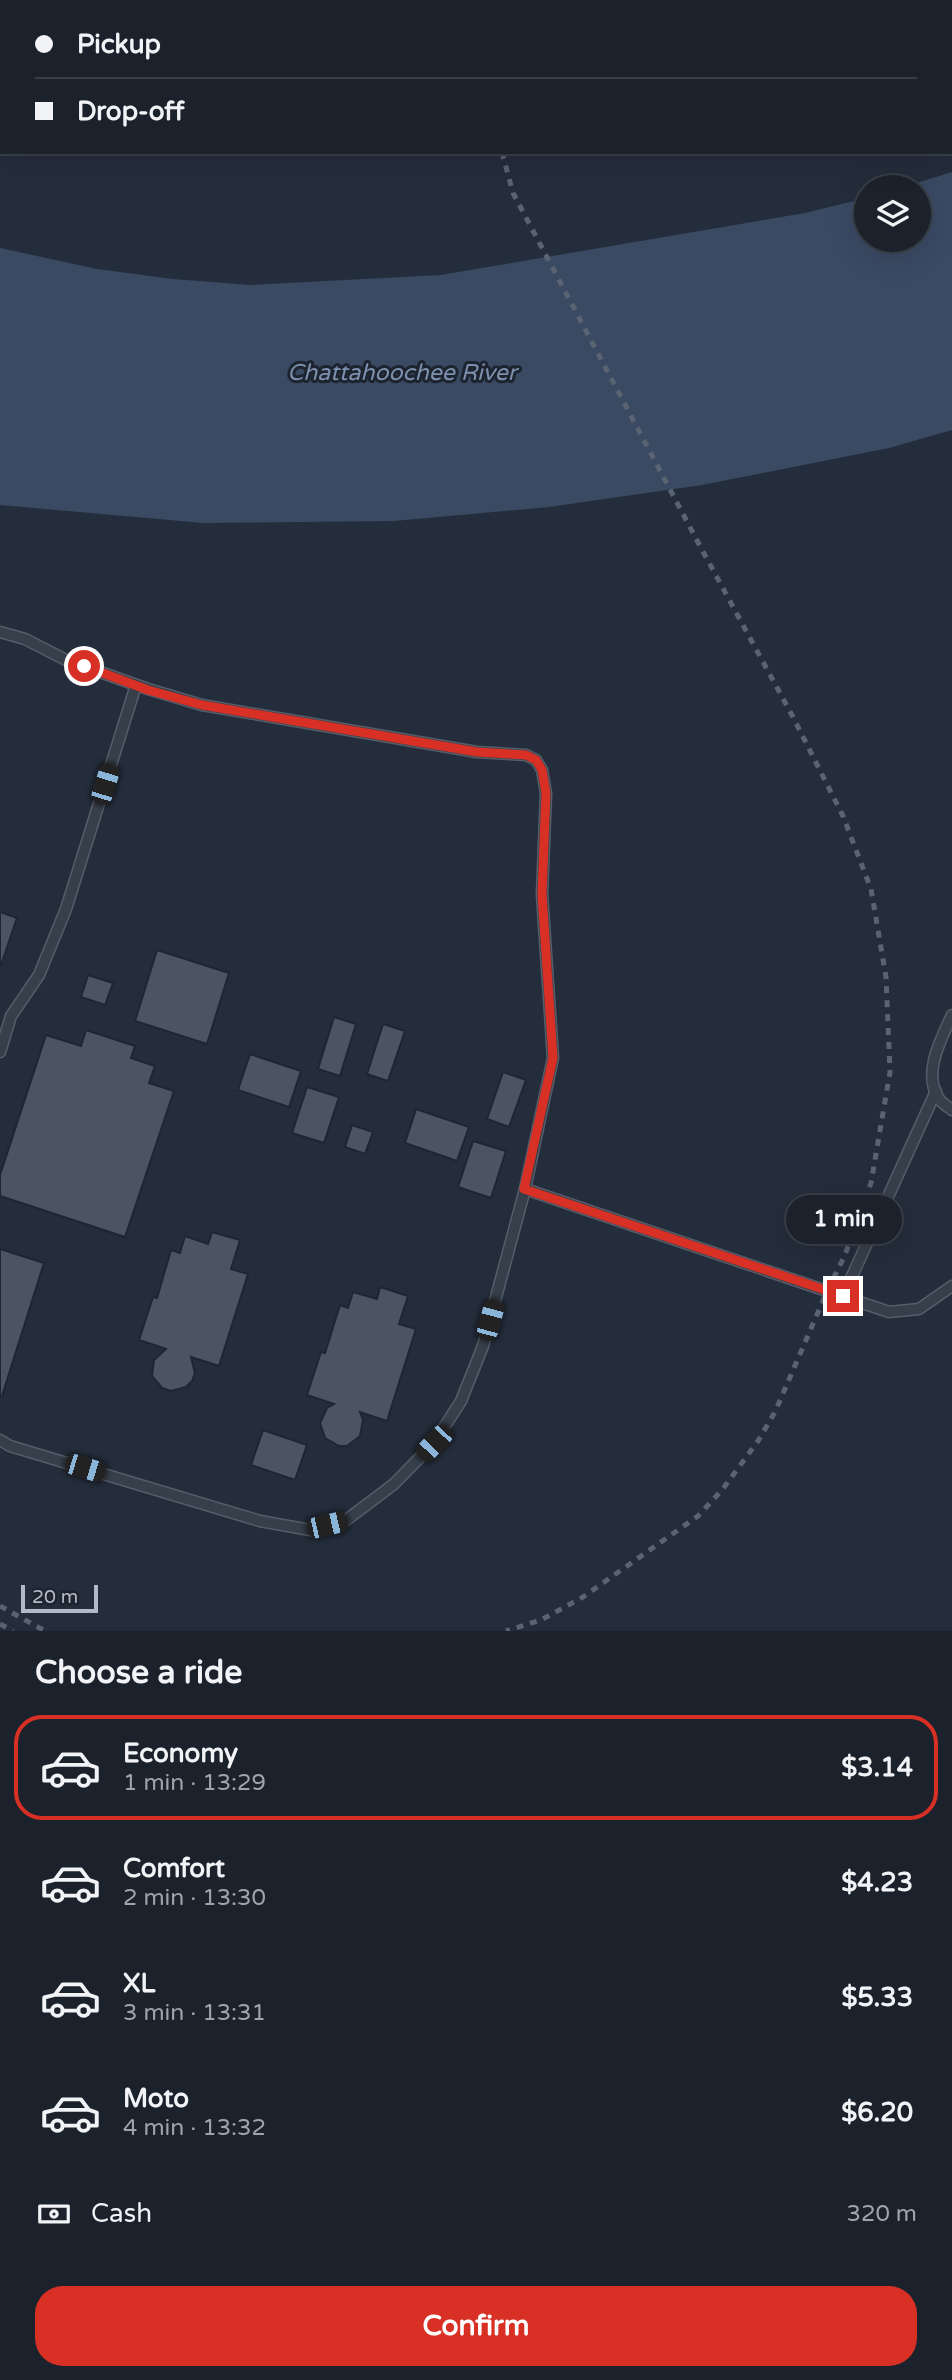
<!DOCTYPE html>
<meta charset="utf-8">
<style>
:root{--surface:#1b222c;--page:#282f38;--text:#f1f3f6;--muted:#a0a4a9;--line:#393f48;--accent:#d93025}
body{margin:0;font-family:"Varela Round",sans-serif;background:var(--page);color:var(--text);height:100vh;display:flex;flex-direction:column;font-size:26px;white-space:nowrap}
*{box-sizing:border-box;margin:0}
p{font-size:23px;color:var(--muted)}
.icon{flex:none;width:38px;height:38px;fill:none;stroke:currentColor;stroke-width:2;stroke-linecap:round;stroke-linejoin:round}
.map{position:relative;height:1631px;overflow:hidden}
.details{display:flex;flex-direction:column;background:var(--surface);flex:1}
.details>*{flex:none}
.top-card{position:absolute;left:0px;top:0px;width:952px;height:154px;box-shadow:0 7px 28px #0002,0 0 0 2px var(--line);display:grid;align-content:center;height:154px;padding:0 35px;background:var(--surface)}
.buttons{position:absolute;left:854px;top:175px;display:grid;gap:14px}
.buttons a{display:grid;place-items:center;width:77px;height:77px;border-radius:50%;background:var(--surface);box-shadow:0 7px 28px #0002,0 0 0 2px var(--line);font-size:35px}
.scale{position:absolute;left:21px;bottom:18px;width:77px;box-sizing:border-box;padding-left:7px;border:4px solid #b3bac6;border-top:0;font-size:19px;line-height:24px;white-space:nowrap;color:#b3bac6;-webkit-text-stroke:5px #1d2430;paint-order:stroke}
.end{position:absolute;width:32px;height:32px;margin:-16px;border:9px solid #d93025;background:#fff;box-shadow:0 0 0 4px #fff}
.from{border-radius:50%}
.bubble{position:absolute;height:49px;border-radius:24px;background:var(--surface);box-shadow:0 7px 28px #0002,0 0 0 2px var(--line);font-size:23px;font-weight:700;line-height:49px;text-align:center}
.car{position:absolute;width:21px;height:42px;margin:-21px -10px;border-radius:9px;box-shadow:0 0 5px 2px #0007;background:linear-gradient(#222 24%,#8ab4d8 0 40%,#222 0 76%,#8ab4d8 0 86%,#222 0)}
.top-card b{display:flex;align-items:center;gap:24px;height:66px;font-size:26px}
.top-card b+b{border-top:2px solid var(--line)}
.top-card i{width:18px;height:18px;background:var(--text)}
ul{padding:0;list-style:none}
li{display:flex;align-items:center;gap:21px;height:105px;margin:0 14px 10px;padding:0 21px;border:4px solid transparent;border-radius:28px}
li div{flex:1}
li b{display:block;font-size:26px}
li em{font-style:normal;font-weight:700}
li.on{border-color:var(--accent)}
li>.icon{width:63px;height:63px;stroke-width:1.5}
h2{padding:0 35px;font-size:32px;line-height:84px}
.pay{display:flex;align-items:center;gap:18px;height:77px;padding:0 35px;font-size:26px}
.pay p{margin-inline-start:auto}
.action{display:flex;gap:14px;margin-top:auto;padding:14px 35px}
.action a{flex:1;height:80px;border-radius:28px;background:var(--accent);color:#fff;font-size:28px;font-weight:700;line-height:80px;text-align:center}
.map>svg:first-child{display:block}
.water{fill:#3a4a63}
.building{fill:#4a5463;stroke:#1f2632;stroke-width:2}
.lines{fill:none;stroke-linecap:round;stroke-linejoin:round}
.lane-casing{stroke:#565d69;stroke-width:13}
.lane{stroke:#373f4b;stroke-width:10}
.rail{stroke:#5a6372;stroke-width:5;stroke-dasharray:7 7;stroke-linecap:butt}
.route{stroke:#d93025;stroke-width:9}
.labels{text-anchor:middle;dominant-baseline:central;stroke-width:6;stroke-linejoin:round;paint-order:stroke}
.water-label{font-size:23px;font-style:italic;fill:#7c90ad;stroke:#1d2430}
</style>
<div class="map">
<svg width="952" height="1631" viewBox="0 0 952 1631">
<rect width="100%" height="100%" fill="#242d3b"/>
<!-- water -->
<polygon class="water" points="952,172 952,430 889,448 702,485 549,507 394,521 203,523 0,505 0,248 97,269 173,279 251,285 441,275 805,213 866,198 866,240 919,240 919,187 904,187"/>
<!-- building -->
<g class="building">
<polygon points="0,912 17,918 1,965 0,965"/>
<polygon points="157,950 229,973 207,1044 135,1021"/>
<polygon points="88,975 113,983 105,1005 81,997"/>
<polygon points="334,1017 356,1024 340,1076 318,1069"/>
<polygon points="383,1024 405,1031 388,1081 367,1074"/>
<polygon points="86,1030 135,1046 131,1058 155,1066 149,1083 174,1091 125,1237 0,1196 0,1175 46,1035 81,1046"/>
<polygon points="250,1054 301,1071 289,1107 238,1090"/>
<polygon points="503,1072 526,1080 509,1127 487,1119"/>
<polygon points="307,1087 339,1097 324,1143 292,1133"/>
<polygon points="416,1109 469,1127 457,1161 405,1143"/>
<polygon points="352,1125 373,1132 365,1154 345,1147"/>
<polygon points="473,1141 506,1151 491,1198 458,1187"/>
<polygon points="212,1232 240,1240 231,1269 248,1274 219,1366 191,1357 195,1373 192,1381 186,1387 171,1391 162,1388 152,1376 154,1360 166,1349 139,1340 153,1297 157,1298 171,1250 180,1253 185,1236 208,1244"/>
<polygon points="0,1249 44,1263 2,1396 0,1396"/>
<polygon points="380,1287 408,1296 399,1324 416,1329 387,1421 360,1412 363,1420 360,1436 347,1446 339,1446 325,1438 320,1423 327,1408 334,1404 307,1395 321,1352 325,1353 340,1305 348,1308 353,1292 377,1299"/>
<polygon points="263,1430 307,1445 295,1480 251,1465"/>
</g>
<g class="lines">
<!-- lane casing -->
<g class="lane-casing">
<g id="lane">
<polyline points="0,632 25,639 66,660 148,689 202,705 477,752 526,755 536,760 542,770 546,793 542,894 553,1058 525,1189 483,1346 461,1401 434,1443 394,1484 345,1521 310,1530 260,1521 10,1446 0,1440"/>
<path d="M 952,1015 C 941,1039 922,1074 939,1099 C 942,1103 948,1107 952,1110"/>
<polyline points="0,1052 11,1016 39,975 66,909 136,685"/>
<polyline points="525,1189 889,1312 919,1309 952,1286"/>
<polyline points="843,1296 936,1091"/>
</g>
</g>
<!-- lane -->
<use href="#lane" class="lane"/>
<!-- rail -->
<g class="rail">
<polyline points="455,0 455,2"/>
<polyline points="477,0 477,2"/>
<polyline points="502,152 513,193 701,548 793,717 843,816 871,889 886,977 890,1072 871,1183 845,1255 828,1289 775,1412 758,1441 722,1490 698,1516 583,1597 541,1620 506,1631"/>
<polyline points="0,1606 45,1631"/>
<polyline points="0,1624 13,1631"/>
</g>
</g>
<g class="lines">
<!-- route -->
<polyline class="route" points="84,666 148,690 202,705 477,752 526,755 536,760 542,770 546,793 542,894 553,1058 524,1189 843,1296"/>
</g>
<g class="labels">
<!-- water labels -->
<g class="water-label">
<text x="402" y="373">Chattahoochee River</text>
</g>
</g>
</svg>
<div class="buttons">
<a><svg class="icon" aria-label="layers" viewBox="0 0 24 24"><path d="M12 4l9 5-9 5-9-5zM3 14l9 5 9-5"/></svg></a>
</div>
<div class="scale">20 m</div>
<i class="end from" style="left:84px;top:666px"></i>
<i class="end" style="left:843px;top:1296px"></i>
<div class="bubble" style="left:786px;top:1195px;width:116px">1 min</div>
<i class="car" style="left:105px;top:784px;rotate:17deg"></i>
<i class="car" style="left:490px;top:1320px;rotate:15deg"></i>
<i class="car" style="left:434px;top:1443px;rotate:224deg"></i>
<i class="car" style="left:85px;top:1468px;rotate:107deg"></i>
<i class="car" style="left:327px;top:1525px;rotate:77deg"></i>
<div class="top-card">
<b><i class="from"></i>Pickup</b>
<b><i></i>Drop-off</b>
</div>
</div>
<section class="details">
<h2>Choose a ride</h2>
<ul>
<li class="on"><svg class="icon" aria-label="car" viewBox="0 0 24 24"><path d="M5 17H2v-5l4-1 3-4h7l3 4 3 1v5h-3M9 17h6M6 11h13"/><circle cx="7" cy="17" r="2"/><circle cx="17" cy="17" r="2"/></svg><div><b>Economy</b><p>1 min · 13:29</p></div><em>$3.14</em></li>
<li><svg class="icon" aria-label="car" viewBox="0 0 24 24"><path d="M5 17H2v-5l4-1 3-4h7l3 4 3 1v5h-3M9 17h6M6 11h13"/><circle cx="7" cy="17" r="2"/><circle cx="17" cy="17" r="2"/></svg><div><b>Comfort</b><p>2 min · 13:30</p></div><em>$4.23</em></li>
<li><svg class="icon" aria-label="car" viewBox="0 0 24 24"><path d="M5 17H2v-5l4-1 3-4h7l3 4 3 1v5h-3M9 17h6M6 11h13"/><circle cx="7" cy="17" r="2"/><circle cx="17" cy="17" r="2"/></svg><div><b>XL</b><p>3 min · 13:31</p></div><em>$5.33</em></li>
<li><svg class="icon" aria-label="car" viewBox="0 0 24 24"><path d="M5 17H2v-5l4-1 3-4h7l3 4 3 1v5h-3M9 17h6M6 11h13"/><circle cx="7" cy="17" r="2"/><circle cx="17" cy="17" r="2"/></svg><div><b>Moto</b><p>4 min · 13:32</p></div><em>$6.20</em></li>
</ul>
<div class="pay"><svg class="icon" aria-label="cash" viewBox="0 0 24 24"><path d="M3 7h18v10H3z"/><circle cx="12" cy="12" r="2"/></svg>Cash<p>320 m</p></div>
<div class="action"><a>Confirm</a></div>
</section>
